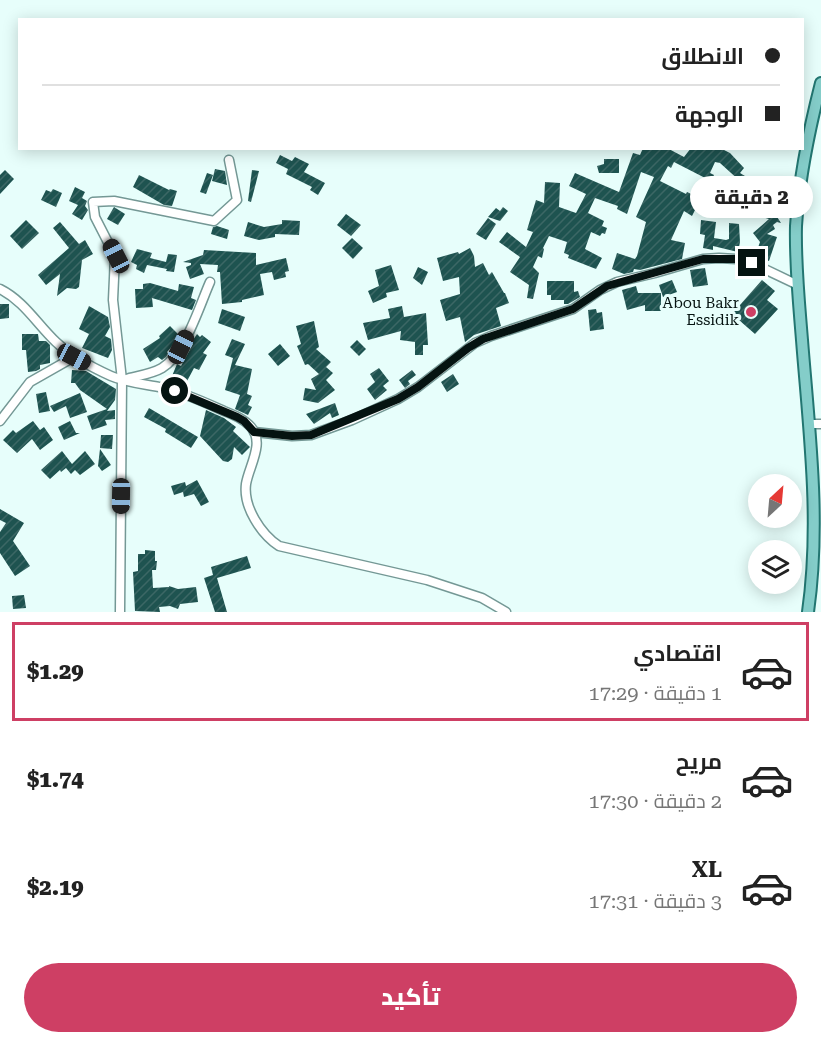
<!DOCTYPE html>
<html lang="ar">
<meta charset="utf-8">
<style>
:root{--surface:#fff;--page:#f2f2f2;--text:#222;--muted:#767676;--line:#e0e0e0;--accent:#ce3f64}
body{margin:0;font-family:"Roboto Serif",Cairo,serif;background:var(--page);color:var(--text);direction:rtl;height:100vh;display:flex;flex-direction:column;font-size:22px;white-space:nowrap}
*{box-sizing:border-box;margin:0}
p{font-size:20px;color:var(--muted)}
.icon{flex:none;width:33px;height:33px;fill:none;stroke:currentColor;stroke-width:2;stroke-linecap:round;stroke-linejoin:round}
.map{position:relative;height:612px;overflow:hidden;direction:ltr}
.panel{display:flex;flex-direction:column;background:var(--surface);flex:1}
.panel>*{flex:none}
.guide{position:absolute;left:18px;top:18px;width:786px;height:132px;border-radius:0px;box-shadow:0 3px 15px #0003;direction:rtl;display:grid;align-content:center;height:132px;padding:0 24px;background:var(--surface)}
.needle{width:39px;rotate:26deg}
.tools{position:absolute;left:748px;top:474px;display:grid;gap:12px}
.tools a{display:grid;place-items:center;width:54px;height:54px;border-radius:50%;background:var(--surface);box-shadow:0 3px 15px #0003;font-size:30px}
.end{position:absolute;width:27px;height:27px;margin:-14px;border:8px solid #051311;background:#fff;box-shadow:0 0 0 3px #fff}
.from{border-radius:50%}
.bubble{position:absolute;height:42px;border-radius:21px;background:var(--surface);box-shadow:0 3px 15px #0003;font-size:20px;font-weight:800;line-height:42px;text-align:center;direction:rtl}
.car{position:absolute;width:18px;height:36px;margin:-18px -9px;border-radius:8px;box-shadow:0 0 4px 2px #0007;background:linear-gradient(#222 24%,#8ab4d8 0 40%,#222 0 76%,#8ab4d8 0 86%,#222 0)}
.guide b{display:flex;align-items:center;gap:21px;height:57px;font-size:22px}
.guide b+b{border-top:2px solid var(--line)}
.guide i{width:15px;height:15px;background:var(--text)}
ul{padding:10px 0 0;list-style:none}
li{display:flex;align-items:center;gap:18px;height:99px;margin:0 12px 9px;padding:0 12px;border:3px solid transparent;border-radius:0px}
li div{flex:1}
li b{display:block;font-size:22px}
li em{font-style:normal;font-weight:800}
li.on{border-color:var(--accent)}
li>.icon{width:54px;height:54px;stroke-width:1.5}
.action{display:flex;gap:12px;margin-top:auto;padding:12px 24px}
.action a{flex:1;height:69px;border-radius:36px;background:var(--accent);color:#fff;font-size:24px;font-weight:800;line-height:69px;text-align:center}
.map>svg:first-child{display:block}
.building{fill:url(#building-hatch)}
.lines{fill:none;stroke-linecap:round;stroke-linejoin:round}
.minor-casing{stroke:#749895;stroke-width:11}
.major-casing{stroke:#227671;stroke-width:14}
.minor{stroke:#fff;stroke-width:8}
.major{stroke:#84cdc9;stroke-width:10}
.route{stroke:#051311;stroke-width:8}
.poi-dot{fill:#ce3f64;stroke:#e7fefb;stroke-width:2}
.labels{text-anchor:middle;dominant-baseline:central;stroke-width:6;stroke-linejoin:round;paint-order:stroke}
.poi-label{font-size:15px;fill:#051311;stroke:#e7fefb;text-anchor:end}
</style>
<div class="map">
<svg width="821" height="612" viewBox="0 0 821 612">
<defs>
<pattern id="building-hatch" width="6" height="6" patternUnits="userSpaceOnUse" patternTransform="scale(1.5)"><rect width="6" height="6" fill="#1e5350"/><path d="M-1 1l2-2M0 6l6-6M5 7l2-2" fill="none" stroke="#3c6765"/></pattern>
</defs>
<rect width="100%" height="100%" fill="#e7fefb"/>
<!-- building -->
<g class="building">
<polygon points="643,148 667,148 684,157 691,148 720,148 730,153 744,168 740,173 758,184 759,181 771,186 763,202 754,194 755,191 741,182 720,163 715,162 710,173 714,175 711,181 674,162 671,168 668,166 660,181 686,194 687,192 698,197 695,203 698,204 692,216 684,211 671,240 685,243 682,259 640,270 634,269 633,272 624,274 612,269 617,253 635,259 637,256 646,222 636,217 654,177 641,172 627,214 617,209 618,206 595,198 588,213 604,221 602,226 607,228 605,234 602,233 600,236 591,232 585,249 602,258 596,269 568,258 569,255 564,253 567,242 549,236 543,248 544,249 542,258 538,256 533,267 539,273 533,299 527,298 529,285 510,272 520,257 499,242 507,232 526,247 533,232 527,230 536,200 544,203 545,182 560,183 559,207 576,213 586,194 569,186 575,173 619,192 633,153 640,155"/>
<polygon points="280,155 292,161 295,157 309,164 304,172 325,183 318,195 310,190 312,187 286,174 288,169 276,163"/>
<polygon points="604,159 619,159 619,173 599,173 597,166 604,164"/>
<polygon points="215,169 225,171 227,185 212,181"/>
<polygon points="5,170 14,179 0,194 0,175"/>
<polygon points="252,170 259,171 251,202 248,201"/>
<polygon points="207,173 213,175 206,194 200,192"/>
<polygon points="139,175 169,190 170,189 177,191 172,206 164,205 133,187"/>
<polygon points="720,182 737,191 730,205 733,206 728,217 707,206"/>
<polygon points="75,187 85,192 82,198 87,201 85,206 88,210 82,220 72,214 78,205 69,201"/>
<polygon points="53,189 62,193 56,207 41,200 46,190 51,192"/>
<polygon points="756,201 770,206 781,223 777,222 773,225 775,229 767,234 777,237 769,261 755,256 760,242 753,233 769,219 752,214"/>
<polygon points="114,207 125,214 118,225 107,219"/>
<polygon points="503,207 508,211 500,221 488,217 496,208 500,211"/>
<polygon points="346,214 361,225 351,236 337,225"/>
<polygon points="488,218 496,224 486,240 476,234"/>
<polygon points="26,220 39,233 22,249 10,236"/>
<polygon points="282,220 300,221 299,235 275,234 275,237 259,240 244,236 248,222 264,227 282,224"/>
<polygon points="701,220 716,222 714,238 726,240 729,239 729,223 739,224 740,242 738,252 713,246 713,250 703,248 705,235 700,234"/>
<polygon points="60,222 79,244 85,240 93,254 82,260 79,287 76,289 67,288 57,296 60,274 46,285 38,275 69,248 53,228"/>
<polygon points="217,226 229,230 227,239 211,234 213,227"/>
<polygon points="352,238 363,248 353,259 342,248"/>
<polygon points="470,248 474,256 475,267 483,263 489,275 492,272 504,293 505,293 509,303 496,308 501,326 474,335 465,342 460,317 446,321 440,300 460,294 459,277 443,281 437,258 458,252 459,254"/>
<polygon points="137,249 152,253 150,258 166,262 168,254 177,255 174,272 166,271 167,269 147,265 144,273 136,269 137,265 131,262"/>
<polygon points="204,250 256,253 256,265 286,258 289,271 285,272 286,277 274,280 272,272 260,274 264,295 242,300 242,302 222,304 220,272 217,272 218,265 200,264 204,274 190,279 186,267 191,265 191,263 183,262 203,255"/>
<polygon points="391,265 399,290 386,293 387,297 373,303 368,291 379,286 375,270"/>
<polygon points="418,267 428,272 422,285 413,278"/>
<polygon points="705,268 708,285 693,287 690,270"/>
<polygon points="672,280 677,292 663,297 659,285"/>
<polygon points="762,280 775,291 767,300 778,309 755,334 732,314"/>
<polygon points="547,281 574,281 574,292 578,291 580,297 568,304 564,304 564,300 551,300 551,295 547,295"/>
<polygon points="150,283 178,291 179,284 194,287 191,298 196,300 192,310 152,298 153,307 136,308 135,289 143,289 143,284"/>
<polygon points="636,286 638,293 661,293 661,311 645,311 645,305 627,310 622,290"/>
<polygon points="0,304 9,304 9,318 0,319"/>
<polygon points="89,306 108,317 110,327 105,336 111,339 112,350 108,358 82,348 89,334 79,329"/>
<polygon points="402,306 404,317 426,313 428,345 423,345 423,355 415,355 415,342 400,340 401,331 368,340 363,323 390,318 388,309"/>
<polygon points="222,309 245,317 240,331 218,323"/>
<polygon points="596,309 597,313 602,312 604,329 590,331 588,310"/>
<polygon points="314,321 319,347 316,349 331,362 326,367 333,373 326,380 335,390 318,403 303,400 305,388 316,390 311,379 319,374 308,364 305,365 297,346 301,344 296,326"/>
<polygon points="170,326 180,336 179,338 167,352 168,354 166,357 162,360 158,357 150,362 143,349 160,338 159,336"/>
<polygon points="22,334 38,334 39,341 46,341 50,345 50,363 40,365 40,369 36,371 28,372 26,350 22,350"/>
<polygon points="197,334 200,337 202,335 211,342 203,353 207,355 199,370 194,368 185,385 174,380 175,378 172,376 177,364 181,366 193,344 191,343"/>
<polygon points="232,339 245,344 235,365 252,369 247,394 252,396 248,405 252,407 248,415 235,409 240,395 225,390 233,358 225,355"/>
<polygon points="357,340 366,349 359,356 350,347"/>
<polygon points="280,344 290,356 278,366 268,354"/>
<polygon points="379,368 389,381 383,386 387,390 375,400 367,389 375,382 370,374"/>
<polygon points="72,370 86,371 116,389 115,400 107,411 115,410 115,419 105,420 107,425 92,430 87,416 107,409 80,390 75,383 71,383"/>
<polygon points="412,370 416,375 408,381 410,384 405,388 399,380"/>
<polygon points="453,374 459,384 447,392 441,382"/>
<polygon points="46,392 50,411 39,413 36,394"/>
<polygon points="80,393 87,412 70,418 66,406 54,412 50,406"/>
<polygon points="335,403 339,415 332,418 330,413 314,424 306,414"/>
<polygon points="149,408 198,437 191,448 165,432 166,429 144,417"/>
<polygon points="206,410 224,418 236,427 233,431 250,447 242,455 234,447 232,459 228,462 223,461 200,436"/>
<polygon points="33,421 40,430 44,427 53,440 40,450 32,439 17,453 3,440 13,430 16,433"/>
<polygon points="70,421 76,433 80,433 64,440 58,427"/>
<polygon points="101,435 113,435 112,449 100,448"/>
<polygon points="100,449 111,465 102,471 98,466"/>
<polygon points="62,451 72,464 85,451 95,464 80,475 75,470 71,474 66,468 61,472 60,470 50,479 41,470"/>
<polygon points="197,480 209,502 201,506 194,494 184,497 183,492 174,495 171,486 185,482 186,486"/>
<polygon points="0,509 24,523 13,541 30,566 15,576 0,553 0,532 6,523 0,520"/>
<polygon points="145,550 155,551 155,561 157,561 156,570 152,570 153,588 169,587 169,586 178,589 196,587 198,602 180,604 178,609 170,606 159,607 160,612 135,611 133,572 138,571 138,554 145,554"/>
<polygon points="247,556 251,568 217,578 227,612 215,612 204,578 213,575 211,567"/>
<polygon points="24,595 26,608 13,609 12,596"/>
</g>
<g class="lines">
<!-- minor casing -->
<g class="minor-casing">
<g id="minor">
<path d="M 0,289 C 24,301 37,324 56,342 C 72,357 91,367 111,376 C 127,383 146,384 164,388 C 185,393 204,402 224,411 C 234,415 244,419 251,427 C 265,443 249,466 246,484 C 243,507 261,534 279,546 L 427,580 L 482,598 L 506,612"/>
<path d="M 126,379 C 137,376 152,374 162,368 C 185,354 199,307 210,282"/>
<polyline points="0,421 30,382 74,357"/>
<polyline points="809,424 821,424"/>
<polyline points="254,432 292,436 311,435 352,420 398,399 418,387 475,343 491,336 573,309 600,290 617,282 655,273 703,259 719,258 736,259 752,263 798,285"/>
<polyline points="120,612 122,380 113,300 115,256 95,217 93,202 114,201 214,221 237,200 229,160"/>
</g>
</g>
<!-- major casing -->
<g class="major-casing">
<path id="major" d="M 808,612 C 821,521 809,430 802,340 C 799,302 795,264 796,226 C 799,178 809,130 821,83"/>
</g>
<!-- minor -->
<use href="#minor" class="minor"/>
<!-- major -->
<use href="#major" class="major"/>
</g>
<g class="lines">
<!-- route -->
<polyline class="route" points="175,391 237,417 244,421 254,432 292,436 311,435 398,399 418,387 468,348 483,339 573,309 607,286 703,259 736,259 752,263"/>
</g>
<!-- markers -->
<circle class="poi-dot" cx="751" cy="312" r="6"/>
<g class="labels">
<!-- poi labels -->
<g class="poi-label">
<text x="739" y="303">Abou Bakr<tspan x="739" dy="17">Essidik</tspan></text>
</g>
</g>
</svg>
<div class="tools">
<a><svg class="needle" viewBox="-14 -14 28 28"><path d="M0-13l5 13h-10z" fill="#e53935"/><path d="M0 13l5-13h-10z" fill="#767676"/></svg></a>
<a><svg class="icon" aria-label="layers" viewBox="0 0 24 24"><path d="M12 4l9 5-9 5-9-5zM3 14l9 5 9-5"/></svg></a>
</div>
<i class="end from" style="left:175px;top:391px"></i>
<i class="end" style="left:752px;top:263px"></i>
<div class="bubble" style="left:690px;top:176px;width:123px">2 دقيقة</div>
<i class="car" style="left:116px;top:256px;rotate:333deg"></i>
<i class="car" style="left:181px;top:347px;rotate:26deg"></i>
<i class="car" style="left:74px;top:357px;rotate:118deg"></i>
<i class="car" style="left:121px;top:496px;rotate:181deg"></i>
<div class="guide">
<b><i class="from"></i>الانطلاق</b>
<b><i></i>الوجهة</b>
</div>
</div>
<section class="panel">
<ul>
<li class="on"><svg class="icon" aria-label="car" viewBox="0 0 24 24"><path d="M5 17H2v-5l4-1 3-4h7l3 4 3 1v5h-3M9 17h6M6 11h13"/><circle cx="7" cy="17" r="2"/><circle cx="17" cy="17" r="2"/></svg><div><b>اقتصادي</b><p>1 دقيقة · 17:29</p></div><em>$1.29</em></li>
<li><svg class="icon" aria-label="car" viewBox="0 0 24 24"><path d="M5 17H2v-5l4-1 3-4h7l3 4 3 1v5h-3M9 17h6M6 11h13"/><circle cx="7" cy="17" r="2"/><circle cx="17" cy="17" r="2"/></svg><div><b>مريح</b><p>2 دقيقة · 17:30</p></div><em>$1.74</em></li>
<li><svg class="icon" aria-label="car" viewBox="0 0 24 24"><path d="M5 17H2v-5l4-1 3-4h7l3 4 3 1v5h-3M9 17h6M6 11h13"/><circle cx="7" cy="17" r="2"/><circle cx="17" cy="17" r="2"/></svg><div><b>XL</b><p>3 دقيقة · 17:31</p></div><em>$2.19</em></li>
</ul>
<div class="action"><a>تأكيد</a></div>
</section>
